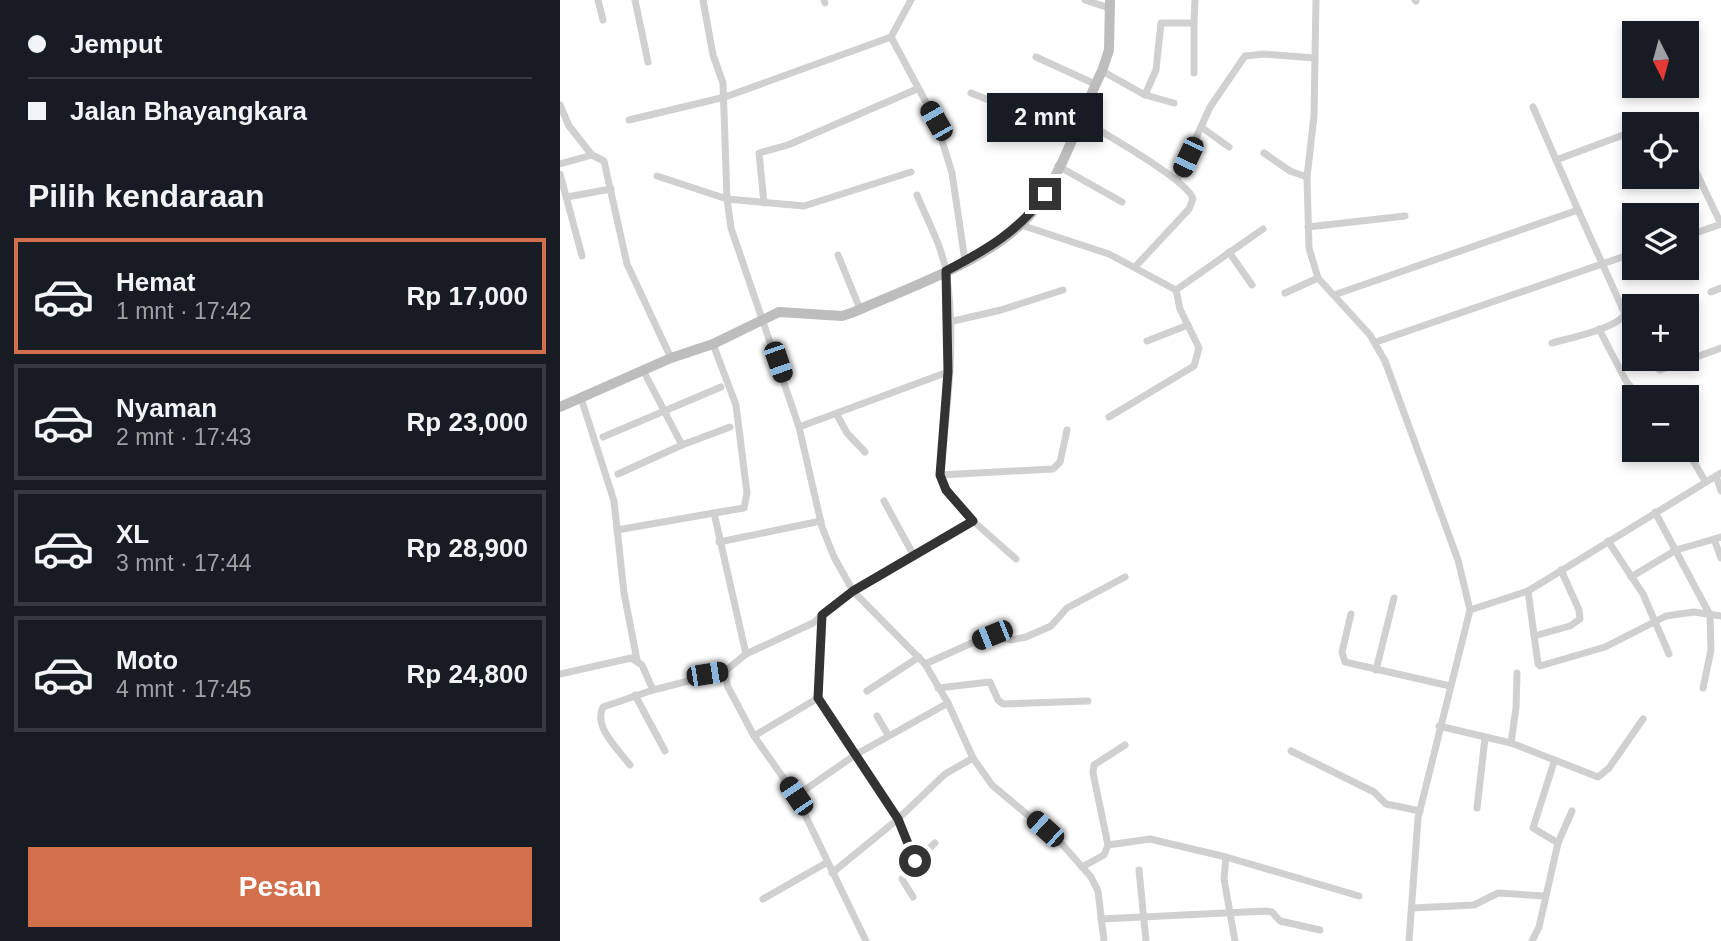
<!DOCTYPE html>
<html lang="id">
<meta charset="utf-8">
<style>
:root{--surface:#171b24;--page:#20242c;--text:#f1f3f6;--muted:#9ea1a6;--line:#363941;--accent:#d3704c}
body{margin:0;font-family:Arial,sans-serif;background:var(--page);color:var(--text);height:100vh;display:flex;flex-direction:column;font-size:26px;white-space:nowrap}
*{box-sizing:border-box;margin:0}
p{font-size:23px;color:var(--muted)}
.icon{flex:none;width:38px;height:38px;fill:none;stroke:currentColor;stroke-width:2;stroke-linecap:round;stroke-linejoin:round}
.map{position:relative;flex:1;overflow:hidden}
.details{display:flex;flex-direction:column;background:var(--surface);width:560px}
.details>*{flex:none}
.guide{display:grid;align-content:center;height:154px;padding:0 28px;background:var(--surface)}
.needle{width:46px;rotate:174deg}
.fabs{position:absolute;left:1062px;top:21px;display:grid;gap:14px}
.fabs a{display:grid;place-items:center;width:77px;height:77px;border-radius:0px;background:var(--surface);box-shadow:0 4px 10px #0003;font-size:35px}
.end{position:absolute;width:32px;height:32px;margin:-16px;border:9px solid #333;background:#fff;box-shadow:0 0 0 4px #fff}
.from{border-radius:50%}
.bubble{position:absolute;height:49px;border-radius:0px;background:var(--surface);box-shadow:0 4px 10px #0003;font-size:23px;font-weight:700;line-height:49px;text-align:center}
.car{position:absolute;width:21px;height:42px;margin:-21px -10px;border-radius:9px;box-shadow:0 0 5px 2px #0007;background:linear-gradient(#222 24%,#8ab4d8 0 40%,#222 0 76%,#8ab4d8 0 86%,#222 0)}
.guide b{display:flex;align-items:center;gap:24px;height:66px;font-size:26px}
.guide b+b{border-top:2px solid var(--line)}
.guide i{width:18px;height:18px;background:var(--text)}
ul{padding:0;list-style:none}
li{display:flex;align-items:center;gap:21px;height:116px;margin:0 14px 10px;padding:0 14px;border:4px solid var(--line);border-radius:0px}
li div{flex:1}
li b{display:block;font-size:26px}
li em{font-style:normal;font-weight:700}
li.on{border-color:var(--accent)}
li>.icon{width:63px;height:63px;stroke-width:1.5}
h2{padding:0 28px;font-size:32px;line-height:84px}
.primary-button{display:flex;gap:14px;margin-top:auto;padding:14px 28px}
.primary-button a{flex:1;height:80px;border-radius:0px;background:var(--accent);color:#fff;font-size:28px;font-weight:700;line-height:80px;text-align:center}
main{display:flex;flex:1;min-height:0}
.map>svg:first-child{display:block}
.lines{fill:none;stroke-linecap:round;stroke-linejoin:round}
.street{stroke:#d0d0d0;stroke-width:7}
.secondary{stroke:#bdbdbd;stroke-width:10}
.route{stroke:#333;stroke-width:9}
</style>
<main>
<section class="details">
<div class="guide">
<b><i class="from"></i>Jemput</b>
<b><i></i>Jalan Bhayangkara</b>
</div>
<h2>Pilih kendaraan</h2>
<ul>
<li class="on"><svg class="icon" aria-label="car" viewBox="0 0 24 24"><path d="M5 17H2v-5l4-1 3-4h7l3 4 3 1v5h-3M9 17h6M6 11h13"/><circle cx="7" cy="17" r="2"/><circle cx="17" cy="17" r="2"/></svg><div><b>Hemat</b><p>1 mnt · 17:42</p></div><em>Rp 17,000</em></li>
<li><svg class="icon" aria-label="car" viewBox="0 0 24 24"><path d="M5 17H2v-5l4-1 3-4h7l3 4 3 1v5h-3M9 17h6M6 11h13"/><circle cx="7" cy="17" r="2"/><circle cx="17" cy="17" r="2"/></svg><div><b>Nyaman</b><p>2 mnt · 17:43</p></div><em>Rp 23,000</em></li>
<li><svg class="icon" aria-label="car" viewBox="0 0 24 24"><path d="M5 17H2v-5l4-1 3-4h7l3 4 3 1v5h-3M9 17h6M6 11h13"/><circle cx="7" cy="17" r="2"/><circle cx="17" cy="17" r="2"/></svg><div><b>XL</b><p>3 mnt · 17:44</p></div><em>Rp 28,900</em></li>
<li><svg class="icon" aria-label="car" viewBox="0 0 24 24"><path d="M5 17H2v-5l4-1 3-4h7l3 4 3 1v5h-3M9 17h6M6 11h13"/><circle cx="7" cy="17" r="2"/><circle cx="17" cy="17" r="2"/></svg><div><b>Moto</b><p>4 mnt · 17:45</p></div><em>Rp 24,800</em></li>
</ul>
<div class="primary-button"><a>Pesan</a></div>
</section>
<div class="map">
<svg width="1161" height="941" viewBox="0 0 1161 941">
<rect width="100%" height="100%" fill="#fff"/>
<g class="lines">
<!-- street -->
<g class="street">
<polyline points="38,0 43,20"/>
<polyline points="75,0 88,62"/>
<polyline points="143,0 153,55 163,83 167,199 171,228 239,427 262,527 274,557 293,591 365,664 388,703 413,758 432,785 501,843 531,877 538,891 544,941"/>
<polyline points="264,0 265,3"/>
<polyline points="525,0 549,8"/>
<polyline points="756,0 754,116 747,177 749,248 758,278 810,335 825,361 898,560 910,610"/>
<polyline points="855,0 856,1"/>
<polyline points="634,23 635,0"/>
<polyline points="331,37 376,121 392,173 405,261"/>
<polyline points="476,57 535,84"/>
<polyline points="542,71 585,95 614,103"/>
<polyline points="411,93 513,133"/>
<polyline points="585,95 596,70 601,23 634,23 634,73"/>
<polyline points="0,105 9,126 32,155"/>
<polyline points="973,107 1018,210"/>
<path d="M 519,118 C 541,132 628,180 633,199 L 629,209 L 575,267"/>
<polyline points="69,120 165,97 331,37 351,0"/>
<polyline points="1091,124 1108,118 1115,124"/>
<polyline points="641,127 669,147"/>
<polyline points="704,153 730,171 747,177"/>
<polyline points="1127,153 1161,224 1127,236"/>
<polyline points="996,160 1074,131"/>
<polyline points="0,164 32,155 44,161 67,264 111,358"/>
<polyline points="498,166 562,202"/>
<polyline points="0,174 22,256"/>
<polyline points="97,176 167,199 244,206 351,172"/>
<polyline points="617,180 650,107 685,56 704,54 754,58"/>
<polyline points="7,197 51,189"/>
<polyline points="204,203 199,153 228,145 357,89"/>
<polyline points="461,225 549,254 616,290 703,229"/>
<polyline points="748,227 845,216"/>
<polyline points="669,252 692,285"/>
<polyline points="278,255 300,309"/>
<polyline points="1151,292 1161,288"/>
<polyline points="725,293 758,278"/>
<path d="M 774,295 L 1018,210 L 1065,314 C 1056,329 1009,338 992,343"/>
<polyline points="389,322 441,310 503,290"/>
<polyline points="1039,329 1066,381 1079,397"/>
<polyline points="587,341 628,325"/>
<polyline points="816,342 1074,253"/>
<polyline points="153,344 176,405 187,493 184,508 154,513 186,654"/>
<polyline points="1093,366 1100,370 1161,348"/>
<polyline points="21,398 54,501 64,593 77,660"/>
<polyline points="277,415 287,433 305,452"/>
<polyline points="549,417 634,366 639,348 620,309 616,290"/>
<polyline points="239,427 388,372"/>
<polyline points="43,437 161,387"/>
<polyline points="122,445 170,427"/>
<polyline points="1127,450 1145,481"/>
<polyline points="58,474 122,445 84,372"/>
<polyline points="380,475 493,469 500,462 507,430"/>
<polyline points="1156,476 1161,491"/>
<polyline points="324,501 354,556"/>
<polyline points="1095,512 1150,615 1151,650 1143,688"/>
<polyline points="413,521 456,559"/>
<polyline points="57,530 154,513"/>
<polyline points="1154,539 1161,558"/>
<polyline points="1048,541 1083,594 1109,654"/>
<polyline points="159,542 261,521"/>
<polyline points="1071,577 1116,550 1161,537"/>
<polyline points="968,591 978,664 980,666 1045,647 1106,616 1134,612 1161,616"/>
<polyline points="791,614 782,652 785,662 890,686"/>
<polyline points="262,616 258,698 338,819 355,861 342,879 353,897"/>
<polyline points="974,636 1010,626 1020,619 1019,610 1001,570"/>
<polyline points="365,664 432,634 451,640 466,637 491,626 507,608 565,577"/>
<polyline points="816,670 834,598"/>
<polyline points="0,674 71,658 82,665 93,690 164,672"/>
<polyline points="378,688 430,682 438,700 443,704 528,701"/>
<polyline points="307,691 359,657"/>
<polyline points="75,695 105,751"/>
<polyline points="317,716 328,735"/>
<polyline points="879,726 951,743 1038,777 1049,768 1083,719"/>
<polyline points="194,736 258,698"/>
<polyline points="951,743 956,708 957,673"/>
<polyline points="731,751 814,792 826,804 860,811"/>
<polyline points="994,762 973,828 998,843"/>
<path d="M 70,765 C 58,749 33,727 43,707 L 93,690"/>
<polyline points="236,796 295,755 388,703"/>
<polyline points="917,808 925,738"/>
<polyline points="548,845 590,839 666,857"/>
<polyline points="355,861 375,843"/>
<polyline points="522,867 544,855 548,845 533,773 534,765 565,745"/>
<polyline points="579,870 586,941"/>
<polyline points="272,873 338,819 385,774 413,758"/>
<polyline points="203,899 266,863"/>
<polyline points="852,908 914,905 938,893 984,896"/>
<polyline points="541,919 706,911 712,912 720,921 760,930"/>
<path d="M 306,941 L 236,796 L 194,736 L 168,687 L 164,672 L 186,654 L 253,623 L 293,591 L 413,521 L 386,490 L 380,475 C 387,409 397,337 386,271 C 381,244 367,220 357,195"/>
<polyline points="675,941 664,879 666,857 799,896"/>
<polyline points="849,941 858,818 910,610 968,591 1161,473"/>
<polyline points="972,941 979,927 998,843 1012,811"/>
</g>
<!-- secondary -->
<path class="secondary" d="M 0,407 L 111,358 L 153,344 L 219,312 L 282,316 L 294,312 C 351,286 440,258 477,206 C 505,168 521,113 542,71 L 549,50 L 550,0"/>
</g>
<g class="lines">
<!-- route -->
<path class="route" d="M 355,861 L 338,819 L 258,698 L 262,615 L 293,591 L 413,521 L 386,490 L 380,475 L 388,372 L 386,271 C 424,251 460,231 485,194"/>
</g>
</svg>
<div class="fabs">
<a><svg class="needle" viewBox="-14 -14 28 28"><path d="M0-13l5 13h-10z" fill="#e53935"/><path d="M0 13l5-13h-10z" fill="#9ea1a6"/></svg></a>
<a><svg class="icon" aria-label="locate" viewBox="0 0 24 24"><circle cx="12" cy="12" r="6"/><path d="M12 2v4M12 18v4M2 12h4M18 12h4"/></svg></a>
<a><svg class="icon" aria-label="layers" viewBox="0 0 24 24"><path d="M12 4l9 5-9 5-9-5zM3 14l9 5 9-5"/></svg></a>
<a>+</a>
<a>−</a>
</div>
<i class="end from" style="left:355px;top:861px"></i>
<i class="end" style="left:485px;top:194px"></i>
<div class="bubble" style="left:427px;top:93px;width:116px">2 mnt</div>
<i class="car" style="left:376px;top:121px;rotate:330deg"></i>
<i class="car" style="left:628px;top:157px;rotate:205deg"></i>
<i class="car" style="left:218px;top:362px;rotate:161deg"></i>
<i class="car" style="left:432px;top:635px;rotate:248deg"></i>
<i class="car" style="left:147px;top:674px;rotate:81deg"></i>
<i class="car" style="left:236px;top:796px;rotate:326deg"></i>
<i class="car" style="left:485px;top:829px;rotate:312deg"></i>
</div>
</main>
